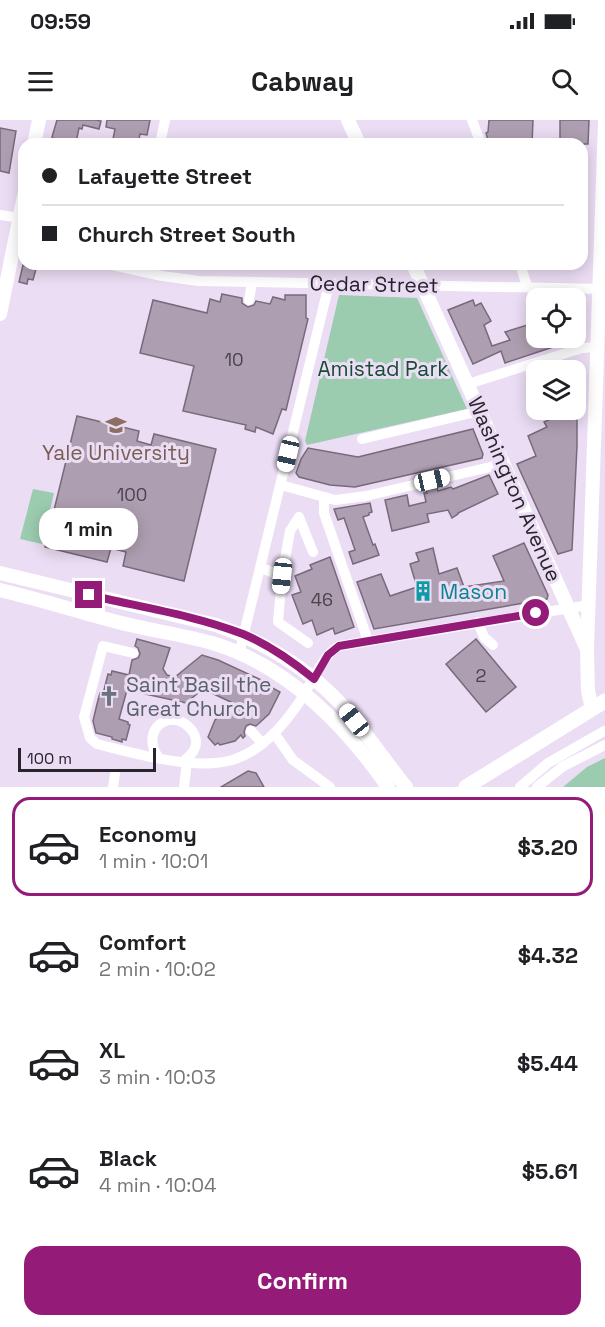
<!DOCTYPE html>
<meta charset="utf-8">
<style>
:root{--surface:#fff;--page:#f2f2f2;--text:#202124;--muted:#757577;--line:#e0e0e0;--accent:#941b77}
body{margin:0;font-family:"Space Grotesk",sans-serif;background:var(--page);color:var(--text);height:100vh;display:flex;flex-direction:column;font-size:22px;white-space:nowrap}
*{box-sizing:border-box;margin:0}
p{font-size:20px;color:var(--muted)}
.icon{flex:none;width:33px;height:33px;fill:none;stroke:currentColor;stroke-width:2;stroke-linecap:round;stroke-linejoin:round}
.map{position:relative;height:667px;overflow:hidden}
.drawer{display:flex;flex-direction:column;background:var(--surface);flex:1}
.drawer>*{flex:none}
.banner{position:absolute;left:18px;top:18px;width:570px;height:132px;border-radius:18px;box-shadow:0 3px 15px #0003;display:grid;align-content:center;height:132px;padding:0 24px;background:var(--surface)}
.buttons{position:absolute;left:526px;top:168px;display:grid;gap:12px}
.buttons a{display:grid;place-items:center;width:60px;height:60px;border-radius:12px;background:var(--surface);box-shadow:0 3px 15px #0003;font-size:30px}
.scale{position:absolute;left:18px;bottom:15px;width:138px;box-sizing:border-box;padding-left:6px;border:3px solid #28232c;border-top:0;font-size:16px;line-height:21px;white-space:nowrap;color:#28232c;-webkit-text-stroke:4px #ebddf4;paint-order:stroke}
.end{position:absolute;width:27px;height:27px;margin:-14px;border:8px solid #941b77;background:#fff;box-shadow:0 0 0 3px #fff}
.from{border-radius:50%}
.bubble{position:absolute;height:42px;border-radius:18px;background:var(--surface);box-shadow:0 3px 15px #0003;font-size:20px;font-weight:700;line-height:42px;text-align:center}
.car{position:absolute;width:18px;height:36px;margin:-18px -9px;border-radius:8px;box-shadow:0 0 4px 2px #0007;background:linear-gradient(#fff 24%,#345 0 40%,#fff 0 76%,#345 0 86%,#fff 0)}
.banner b{display:flex;align-items:center;gap:21px;height:57px;font-size:22px}
.banner b+b{border-top:2px solid var(--line)}
.banner i{width:15px;height:15px;background:var(--text)}
ul{padding:10px 0 0;list-style:none}
li{display:flex;align-items:center;gap:18px;height:99px;margin:0 12px 9px;padding:0 12px;border:3px solid transparent;border-radius:18px}
li div{flex:1}
li b{display:block;font-size:22px}
li em{font-style:normal;font-weight:700}
li.selected{border-color:var(--accent)}
li>.icon{width:54px;height:54px;stroke-width:1.5}
.cta{display:flex;gap:12px;margin-top:auto;padding:12px 24px}
.cta a{flex:1;height:69px;border-radius:18px;background:var(--accent);color:#fff;font-size:24px;font-weight:700;line-height:69px;text-align:center}
.status{display:flex;justify-content:space-between;align-items:center;height:42px;padding:0 30px;background:var(--surface);direction:ltr}
.status svg{height:16px;fill:currentColor}
header{display:flex;justify-content:space-between;align-items:center;height:78px;padding:0 24px;background:var(--surface);font-size:27px;font-weight:700}
.map>svg:first-child{display:block}
.green{fill:#9cccb0}
.building{fill:#ae9eb1;stroke:#79697b;stroke-width:1.5}
.lines{fill:none;stroke-linecap:round;stroke-linejoin:round}
.minor{stroke:#fff;stroke-width:10}
.major{stroke:#fff;stroke-width:14}
.highway{stroke:#fff;stroke-width:15}
.route{stroke:#941b77;stroke-width:8}
.labels{text-anchor:middle;dominant-baseline:central;stroke-width:6;stroke-linejoin:round;paint-order:stroke}
.number-label{font-size:18px;fill:#4a424d}
.street-label{font-size:21px;fill:#28232c;stroke:#ebddf4}
.park-label{font-size:21px;fill:#154d33;stroke:#ebddf4}
.education-label{font-size:21px;fill:#785e54;stroke:#ebddf4}
.culture-label{font-size:21px;fill:#0d838f;stroke:#ebddf4;text-anchor:start}
.worship-label{font-size:21px;fill:#5b616d;stroke:#ebddf4;text-anchor:start}
</style>
<div class="status"><b>09:59</b><svg viewBox="0 0 49 12"><path d="M0 12V9h3v3zM5 12V6h3v6zM10 12V3h3v9zM15 12V0h3v12zM26 1h20v11H26zM47 4h2v5h-2z"/></svg></div>
<header><svg class="icon" aria-label="menu" viewBox="0 0 24 24"><path d="M4 6h16M4 12h16M4 18h16"/></svg>Cabway<svg class="icon" aria-label="search" viewBox="0 0 24 24"><circle cx="10" cy="10" r="6"/><path d="M15 15l6 6"/></svg></header>
<div class="map">
<svg width="605" height="667" viewBox="0 0 605 667">
<rect width="100%" height="100%" fill="#ebddf4"/>
<!-- green -->
<g class="green">
<polygon points="339,175 417,178 467,289 307,325 305,321"/>
<polygon points="33,369 54,373 42,424 20,419"/>
<polygon points="605,638 605,667 563,667 587,647"/>
</g>
<!-- building -->
<g class="building">
<polygon points="57,0 96,0 101,1 99,9 83,5 82,9 79,8 76,23 54,19 52,17"/>
<polygon points="107,0 150,0 147,15 140,14 138,24 112,24 115,9 106,7"/>
<polygon points="489,0 533,0 532,24 489,24 486,13 488,12"/>
<polygon points="560,0 589,0 588,24 560,24"/>
<polygon points="0,8 16,11 9,53 0,51"/>
<polygon points="23,145 36,149 33,160 28,159 27,164 19,162"/>
<polygon points="222,174 242,178 242,183 248,187 254,185 256,181 270,184 273,177 285,180 285,175 306,175 306,198 308,199 286,290 282,289 273,314 256,307 255,312 245,309 246,305 183,291 194,246 140,233 153,180 207,193 210,179 220,182"/>
<polygon points="473,180 475,186 481,183 491,201 484,205 492,226 510,220 505,212 537,202 537,218 565,218 551,223 553,227 505,243 501,231 473,244 448,190"/>
<polygon points="561,290 577,290 577,326 572,430 558,434 517,344 536,336 528,316 547,307 544,302 563,293"/>
<polygon points="77,296 139,311 137,321 151,325 154,314 216,329 184,461 123,446 126,432 111,428 107,442 45,427"/>
<polygon points="473,309 483,334 482,338 355,367 330,365 299,357 296,353 301,339 308,328 358,337"/>
<polygon points="489,355 498,374 458,393 458,394 452,398 448,390 427,394 429,402 392,411 385,380 407,375 409,386 426,382 424,373 427,373 426,370 437,368 438,371 451,367 453,369"/>
<polygon points="370,383 372,392 369,393 369,395 363,397 373,425 375,424 379,435 353,444 349,432 355,430 344,398 338,400 334,389"/>
<polygon points="524,423 548,475 547,479 374,509 357,462 381,454 390,476 417,467 410,444 419,441 416,433 433,428 439,454 457,448 464,467 504,461 493,436"/>
<polygon points="330,437 354,507 335,514 333,508 317,515 312,500 303,504 292,475 301,472 295,456 312,449 310,445"/>
<polygon points="137,519 170,528 163,549 167,555 175,557 202,535 218,540 268,563 267,565 280,572 269,594 256,606 250,604 246,606 244,612 245,616 243,618 241,615 235,621 220,625 218,623 215,625 208,617 215,600 235,584 203,569 186,583 127,570 119,599 128,602 128,604 130,605 126,620 122,619 122,622 112,619 112,617 96,613 93,601 97,584 100,573 103,574 108,554 111,555 112,551 129,555 132,540 138,538 140,534 138,528 135,526"/>
<polygon points="476,519 516,567 486,592 446,544"/>
<polygon points="248,651 256,653 264,667 221,667"/>
</g>
<g class="lines">
<!-- minor -->
<g class="minor">
<polyline points="472,0 481,24"/>
<polyline points="160,24 165,0"/>
<polyline points="0,95 20,98"/>
<polyline points="108,144 162,156 199,161 605,169"/>
<polyline points="520,144 527,166"/>
<polyline points="249,180 252,162"/>
<polyline points="468,264 582,228 597,227"/>
<polyline points="362,319 480,291"/>
<polyline points="281,365 335,380 366,376 503,344"/>
<polyline points="324,377 324,393 368,521"/>
<polyline points="261,448 282,456 278,502 308,523"/>
<polyline points="282,456 290,411 299,397 313,432"/>
<polyline points="478,502 484,517 493,525"/>
<path d="M 133,533 L 103,526 L 84,597 L 90,618 L 97,624 C 134,633 194,651 232,640 C 260,632 284,605 300,581 C 311,565 322,535 339,526 L 589,485"/>
<polyline points="239,534 329,164"/>
<polyline points="251,611 262,623"/>
<polyline points="274,613 293,640 330,667"/>
<path d="M 159,638 C 149,626 149,605 169,600 C 184,597 202,615 194,630 C 192,634 187,638 184,641"/>
<polyline points="113,667 115,654"/>
<polyline points="184,667 187,641"/>
<polyline points="520,667 548,643 604,611"/>
<polyline points="537,667 562,647 605,625"/>
</g>
<!-- major -->
<g class="major">
<polyline points="348,0 359,24"/>
<polyline points="34,24 39,0"/>
<polyline points="413,144 586,527"/>
<polyline points="0,194 24,76"/>
<path d="M 0,453 L 216,505 C 264,522 305,546 340,583 C 364,609 384,640 406,667"/>
<path d="M 0,470 C 39,479 76,491 114,501 C 146,510 180,514 212,523 C 286,545 345,605 388,667"/>
<polyline points="592,589 588,571 587,529 605,2"/>
</g>
<!-- highway -->
<polyline class="highway" points="466,667 605,581"/>
</g>
<g class="lines">
<!-- route -->
<path class="route" d="M 89,475 C 140,487 194,495 243,514 C 269,525 292,541 314,559 L 328,535 L 339,526 L 536,493"/>
</g>
<!-- icons -->
<defs>
<g id="university-bare" transform="scale(1.62)"><path d="M0-5L7-2L0 1L-7-2ZM-4 1L0 2.5L4 1V4Q0 6-4 4Z" fill="#8d6e63" stroke="#ebddf4" stroke-width="2.5" paint-order="stroke"/></g>
<g id="building-bare" transform="scale(1.62)"><path d="M-4-6H4V6H1V3H-1V6H-4ZM-2.5-4.3h1.7v1.8h-1.7ZM.8-4.3h1.7v1.8H.8ZM-2.5-1h1.7V.8h-1.7ZM.8-1h1.7V.8H.8Z" fill="#0f9aa8" stroke="#ebddf4" stroke-width="2.5" paint-order="stroke"/></g>
<g id="church-bare" transform="scale(1.62)"><path d="M-1.2-6h2.4v3.5h3.3v2.4h-3.3V6h-2.4V-.1h-3.3v-2.4h3.3Z" fill="#6b7280" stroke="#ebddf4" stroke-width="2.5" paint-order="stroke"/></g>
</defs>
<g fill-rule="evenodd">
<use href="#university-bare" x="116" y="305"/>
<use href="#building-bare" x="423" y="471"/>
<use href="#church-bare" x="109" y="576"/>
</g>
<g class="labels">
<!-- number labels -->
<g class="number-label">
<text x="234" y="239">10</text>
<text x="132" y="374">100</text>
<text x="322" y="479">46</text>
<text x="481" y="555">2</text>
</g>
<!-- street labels -->
<g class="street-label">
<text transform="translate(374 164) rotate(1)">Cedar Street</text>
<text transform="translate(515 369) rotate(66)">Washington Avenue</text>
</g>
<!-- park labels -->
<g class="park-label">
<text x="383" y="248">Amistad Park</text>
</g>
<!-- education labels -->
<g class="education-label">
<text x="116" y="332">Yale University</text>
</g>
<!-- culture labels -->
<g class="culture-label">
<text x="440" y="471">Mason</text>
</g>
<!-- worship labels -->
<g class="worship-label">
<text x="126" y="564">Saint Basil the<tspan x="126" dy="24">Great Church</tspan></text>
</g>
</g>
</svg>
<div class="buttons">
<a><svg class="icon" aria-label="locate" viewBox="0 0 24 24"><circle cx="12" cy="12" r="6"/><path d="M12 2v4M12 18v4M2 12h4M18 12h4"/></svg></a>
<a><svg class="icon" aria-label="layers" viewBox="0 0 24 24"><path d="M12 4l9 5-9 5-9-5zM3 14l9 5 9-5"/></svg></a>
</div>
<div class="scale">100 m</div>
<i class="end from" style="left:536px;top:493px"></i>
<i class="end" style="left:89px;top:475px"></i>
<div class="bubble" style="left:39px;top:388px;width:99px">1 min</div>
<i class="car" style="left:288px;top:334px;rotate:193deg"></i>
<i class="car" style="left:432px;top:360px;rotate:77deg"></i>
<i class="car" style="left:282px;top:456px;rotate:186deg"></i>
<i class="car" style="left:354px;top:600px;rotate:321deg"></i>
<div class="banner">
<b><i class="from"></i>Lafayette Street</b>
<b><i></i>Church Street South</b>
</div>
</div>
<section class="drawer">
<ul>
<li class="selected"><svg class="icon" aria-label="car" viewBox="0 0 24 24"><path d="M5 17H2v-5l4-1 3-4h7l3 4 3 1v5h-3M9 17h6M6 11h13"/><circle cx="7" cy="17" r="2"/><circle cx="17" cy="17" r="2"/></svg><div><b>Economy</b><p>1 min · 10:01</p></div><em>$3.20</em></li>
<li><svg class="icon" aria-label="car" viewBox="0 0 24 24"><path d="M5 17H2v-5l4-1 3-4h7l3 4 3 1v5h-3M9 17h6M6 11h13"/><circle cx="7" cy="17" r="2"/><circle cx="17" cy="17" r="2"/></svg><div><b>Comfort</b><p>2 min · 10:02</p></div><em>$4.32</em></li>
<li><svg class="icon" aria-label="car" viewBox="0 0 24 24"><path d="M5 17H2v-5l4-1 3-4h7l3 4 3 1v5h-3M9 17h6M6 11h13"/><circle cx="7" cy="17" r="2"/><circle cx="17" cy="17" r="2"/></svg><div><b>XL</b><p>3 min · 10:03</p></div><em>$5.44</em></li>
<li><svg class="icon" aria-label="car" viewBox="0 0 24 24"><path d="M5 17H2v-5l4-1 3-4h7l3 4 3 1v5h-3M9 17h6M6 11h13"/><circle cx="7" cy="17" r="2"/><circle cx="17" cy="17" r="2"/></svg><div><b>Black</b><p>4 min · 10:04</p></div><em>$5.61</em></li>
</ul>
<div class="cta"><a>Confirm</a></div>
</section>
